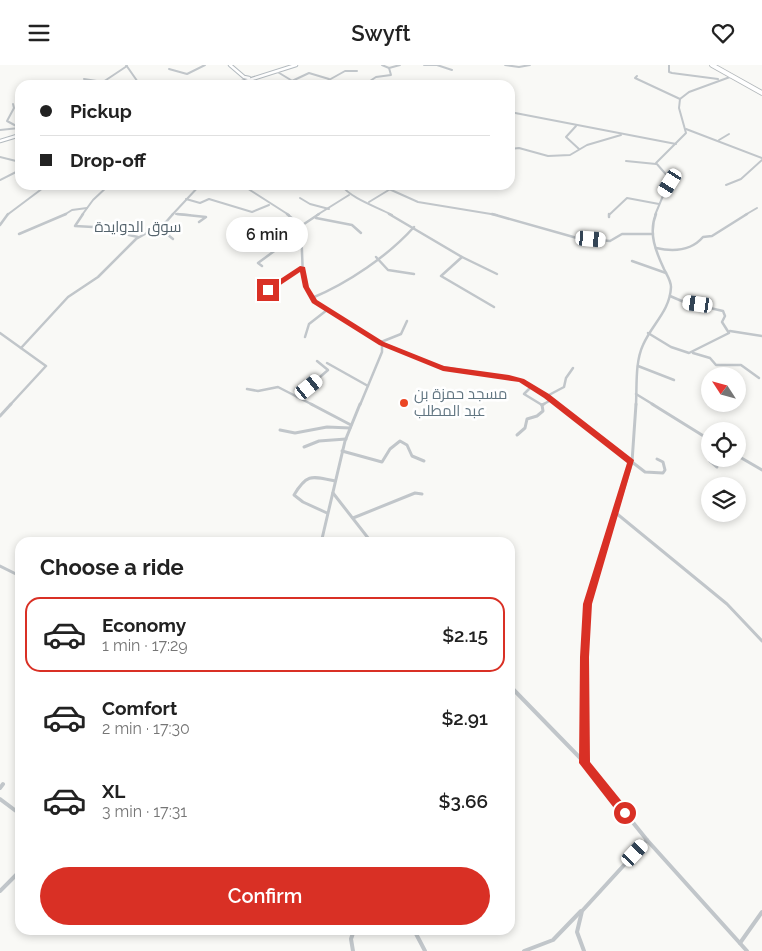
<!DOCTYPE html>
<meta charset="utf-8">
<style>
:root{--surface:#fff;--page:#f6f6f6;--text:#222;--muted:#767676;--line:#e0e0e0;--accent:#d93025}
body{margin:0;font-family:Raleway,Cairo,sans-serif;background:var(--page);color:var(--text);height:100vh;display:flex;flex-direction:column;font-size:19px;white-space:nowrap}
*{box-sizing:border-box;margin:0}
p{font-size:16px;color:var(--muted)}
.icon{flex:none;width:28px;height:28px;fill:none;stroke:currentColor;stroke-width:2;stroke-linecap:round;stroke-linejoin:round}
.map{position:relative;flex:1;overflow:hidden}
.sheet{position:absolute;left:15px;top:472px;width:500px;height:398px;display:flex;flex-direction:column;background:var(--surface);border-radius:15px;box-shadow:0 2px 8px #0003}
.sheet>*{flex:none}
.banner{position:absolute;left:15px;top:15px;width:500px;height:110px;border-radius:15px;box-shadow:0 2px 8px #0003;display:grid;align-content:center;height:110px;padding:0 25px;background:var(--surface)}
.needle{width:32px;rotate:306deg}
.controls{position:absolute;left:701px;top:302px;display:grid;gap:10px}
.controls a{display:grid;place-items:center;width:45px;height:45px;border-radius:50%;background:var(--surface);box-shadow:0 2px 8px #0003;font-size:25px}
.end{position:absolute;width:22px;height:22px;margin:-11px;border:6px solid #d93025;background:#fff;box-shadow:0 0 0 2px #fff}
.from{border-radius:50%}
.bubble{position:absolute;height:35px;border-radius:18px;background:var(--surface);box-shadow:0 2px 8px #0003;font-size:16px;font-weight:600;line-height:35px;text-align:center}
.car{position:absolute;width:15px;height:30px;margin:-15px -8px;border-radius:6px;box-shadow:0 0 4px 1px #0007;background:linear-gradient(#fff 24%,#345 0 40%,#fff 0 76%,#345 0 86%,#fff 0)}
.banner b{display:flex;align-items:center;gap:18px;height:48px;font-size:19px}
.banner b+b{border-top:1px solid var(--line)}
.banner i{width:12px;height:12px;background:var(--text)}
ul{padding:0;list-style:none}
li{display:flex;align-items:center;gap:15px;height:75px;margin:0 10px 8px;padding:0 15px;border:2px solid transparent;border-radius:15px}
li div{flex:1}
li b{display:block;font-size:19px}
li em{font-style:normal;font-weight:600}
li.current{border-color:var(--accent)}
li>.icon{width:45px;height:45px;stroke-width:1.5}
h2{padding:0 25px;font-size:22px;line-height:60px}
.primary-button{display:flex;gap:10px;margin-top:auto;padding:10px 25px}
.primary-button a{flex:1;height:58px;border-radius:30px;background:var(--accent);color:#fff;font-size:20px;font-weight:600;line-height:58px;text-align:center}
header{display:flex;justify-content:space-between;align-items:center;height:65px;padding:0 25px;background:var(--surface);font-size:22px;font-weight:600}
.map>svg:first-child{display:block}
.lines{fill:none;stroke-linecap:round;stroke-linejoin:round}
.secondary-casing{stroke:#b3babf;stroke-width:4.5}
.highway-casing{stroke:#b4b9bc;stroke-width:5.5}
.street-far3{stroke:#c1c6ca;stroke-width:2}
.street-far2{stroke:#c1c6ca;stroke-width:2.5}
.street-far1{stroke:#c1c6ca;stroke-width:3}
.street{stroke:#c1c6ca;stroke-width:4}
.secondary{stroke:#fff;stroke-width:2.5}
.highway{stroke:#fff;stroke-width:4}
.route{fill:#d93025}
.poi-dot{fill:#eb4624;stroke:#fff;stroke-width:2}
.labels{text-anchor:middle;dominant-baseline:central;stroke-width:5;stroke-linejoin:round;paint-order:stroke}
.far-quarter-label{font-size:15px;fill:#55646d;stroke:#fff}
.poi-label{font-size:15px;fill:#627682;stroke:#fff;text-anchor:start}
</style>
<header><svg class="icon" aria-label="menu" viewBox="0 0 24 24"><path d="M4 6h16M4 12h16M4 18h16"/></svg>Swyft<svg class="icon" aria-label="heart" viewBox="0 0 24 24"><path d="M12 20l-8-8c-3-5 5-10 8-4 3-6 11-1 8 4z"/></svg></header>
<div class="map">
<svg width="762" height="886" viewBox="0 0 762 886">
<rect width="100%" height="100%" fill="#f9f9f6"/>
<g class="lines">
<!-- secondary casing -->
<g class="secondary-casing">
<g id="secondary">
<polyline points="230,0 244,12 249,13"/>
<polyline points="233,20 296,0"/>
<polyline points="0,76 20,70"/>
</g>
</g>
<!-- highway casing -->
<g class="highway-casing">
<polyline id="highway" points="712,0 762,28"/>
</g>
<!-- street-far3 -->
<g class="street-far3">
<polyline points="126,0 140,20"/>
<polyline points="382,0 389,3 400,0"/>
<polyline points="424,0 437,0 452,5"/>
<polyline points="505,0 519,2 530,0"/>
<polyline points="669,0 669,7 672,8 718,14"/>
<polyline points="169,4 187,9 205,0"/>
<polyline points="276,6 299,20"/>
<polyline points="637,11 635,13 680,34"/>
<polyline points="84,14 103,17 127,1"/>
<polyline points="292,16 309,8 329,14"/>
<polyline points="320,20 345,6 357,6"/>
<polyline points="364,20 376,12 391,10 389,3"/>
<polyline points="13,39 14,43 7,56 20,63"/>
<polyline points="510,47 676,79"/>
<polyline points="576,61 566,72 579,84"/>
<polyline points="686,64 762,93"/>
<polyline points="0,65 19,63"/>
<polyline points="719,75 729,69"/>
<polyline points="510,84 519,83 548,91 570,90 587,80 621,70"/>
<polyline points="0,92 20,97"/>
<polyline points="626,96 656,99"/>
<polyline points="0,115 20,105"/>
<polyline points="60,120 69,120"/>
<polyline points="242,120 289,150"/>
<path d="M 341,120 C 352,134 375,141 392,150"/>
<polyline points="726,120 741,114 762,95"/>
<polyline points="389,124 418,137 497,150"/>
<polyline points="300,133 310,139 329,144"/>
<polyline points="186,134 200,138 209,134 252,147 269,140"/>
<polyline points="369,137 397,120"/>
<polyline points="176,149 190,150"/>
<polyline points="7,150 47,120"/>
<polyline points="64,150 72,145 87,143"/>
<polyline points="82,150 93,135 109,120"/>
<polyline points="172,150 200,120"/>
<polyline points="317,150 349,130"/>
<polyline points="609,150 627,133 659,139"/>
<polyline points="655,150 670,114 656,98 686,68 679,43 680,34 689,27 730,12"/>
<polyline points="745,150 757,143"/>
</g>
<!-- street-far2 -->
<g class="street-far2">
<polyline points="83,149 75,161 93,162 138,172"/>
<polyline points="177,149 206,152 199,157"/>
<polyline points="287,149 301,161 303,213 309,229 317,239 382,278 437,301 521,315 559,340"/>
<polyline points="389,149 462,192 441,211 494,242"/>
<polyline points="492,149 577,173 610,176 622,169 653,169"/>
<polyline points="609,149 609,152"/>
<polyline points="316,153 352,160 361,168"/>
<polyline points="164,159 174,164 168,170 173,174"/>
<polyline points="0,160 8,149"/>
<polyline points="301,161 319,149"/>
<polyline points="19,169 66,149"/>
<path d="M 656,183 C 674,187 691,186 703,172 L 712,171 L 747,149"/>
<polyline points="376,192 388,205 414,209"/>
<polyline points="462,192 497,209"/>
<polyline points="632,196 666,208"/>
<polyline points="262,201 258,198 277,184 301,177"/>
<polyline points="262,228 302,202"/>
<path d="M 312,233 C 348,218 388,191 414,162"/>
<polyline points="730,266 762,271"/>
<polyline points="0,268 46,301 10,340"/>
<polyline points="648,268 671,282 689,288 729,268 722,257 725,251 723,246 684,237 670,231"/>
<polyline points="305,272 309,259 327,245"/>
<polyline points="381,277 401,269 407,256"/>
<polyline points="21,283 68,232 98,212 136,174 166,157 173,149"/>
<polyline points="693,288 710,293 716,300 741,300 759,313"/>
<polyline points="327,298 368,321"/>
<polyline points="638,301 674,315"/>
<polyline points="532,321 524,329 542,340"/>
<polyline points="247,324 258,326 278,322 313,340"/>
<polyline points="636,329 654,340"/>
<polyline points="547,331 564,322 566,313 573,303"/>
<polyline points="297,332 328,305 317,296"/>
<polyline points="360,340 382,287 382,279"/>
<polyline points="542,340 551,335"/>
<path d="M 636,340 C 637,321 635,297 643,280 C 652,259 670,246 671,222 C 671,216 667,210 664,204 C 656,187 648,168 656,149"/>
</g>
<!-- street-far1 -->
<g class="street-far1">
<polyline points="311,339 351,360"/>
<polyline points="557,339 645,407 663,408 665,405 663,397 657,394"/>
<polyline points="652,339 710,375"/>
<polyline points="542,340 544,339"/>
<polyline points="0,351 11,339"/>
<polyline points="280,365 295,368 327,362 350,363"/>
<polyline points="517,370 525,363 527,354 537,351 543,346 542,340"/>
<polyline points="304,382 319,376 346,374"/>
<polyline points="342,386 382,397 390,384 400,376 407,380 412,391 424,396"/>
<polyline points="710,388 710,396 717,402"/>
<polyline points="738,391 762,405"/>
<polyline points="333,428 372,478"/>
<path d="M 327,448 L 303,437 L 294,430 C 307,408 312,411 335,416"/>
<polyline points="616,448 727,539 762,576"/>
<polyline points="353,453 415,428 422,429"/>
<polyline points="321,478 345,376 360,339"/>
<polyline points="0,501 20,511"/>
<polyline points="586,581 588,539 632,397 636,339"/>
</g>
<!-- street -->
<g class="street">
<polyline points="510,621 585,698 647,775 747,886"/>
<polyline points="585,698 586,580"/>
<polyline points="0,723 3,719"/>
<polyline points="0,734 20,749"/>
<polyline points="0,826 20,806"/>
<polyline points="414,865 425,886"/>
<polyline points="740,878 762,847"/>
<polyline points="353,886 351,874 354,865"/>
<polyline points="524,886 553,875 581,846"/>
<polyline points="584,886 577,867 582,846 647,775"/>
</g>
<!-- secondary -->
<use href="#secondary" class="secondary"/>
<!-- highway -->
<use href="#highway" class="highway"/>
</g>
<!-- route -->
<polygon class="route" points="300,201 305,202 309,222 317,235 384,277 444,301 509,310 524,314 549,329 634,395 592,539 589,592 590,697 628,744 628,752 621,752 579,698 580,592 583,539 627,398 544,333 519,317 443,306 379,280 312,238 303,222 300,207 270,227 265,227 265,224"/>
<!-- markers -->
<circle class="poi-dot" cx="404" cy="338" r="5"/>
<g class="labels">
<!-- far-quarter labels -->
<g class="far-quarter-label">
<text x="138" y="162">سوق الدوايدة</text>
</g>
<!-- poi labels -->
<g class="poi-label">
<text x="414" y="329">مسجد حمزة بن<tspan x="414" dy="17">عبد المطلب</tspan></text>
</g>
</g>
</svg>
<div class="controls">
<a><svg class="needle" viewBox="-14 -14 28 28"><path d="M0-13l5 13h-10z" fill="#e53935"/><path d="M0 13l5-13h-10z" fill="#767676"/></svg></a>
<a><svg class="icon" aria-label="locate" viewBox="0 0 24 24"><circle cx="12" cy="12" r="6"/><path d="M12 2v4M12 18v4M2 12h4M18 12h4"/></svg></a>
<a><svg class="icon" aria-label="layers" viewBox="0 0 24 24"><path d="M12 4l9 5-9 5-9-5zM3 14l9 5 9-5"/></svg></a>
</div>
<i class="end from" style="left:625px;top:748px"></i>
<i class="end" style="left:268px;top:225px"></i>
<div class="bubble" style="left:226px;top:152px;width:82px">6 min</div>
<i class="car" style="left:670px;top:118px;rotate:212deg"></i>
<i class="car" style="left:591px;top:174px;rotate:95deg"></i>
<i class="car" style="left:698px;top:239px;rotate:278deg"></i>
<i class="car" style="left:309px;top:322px;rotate:51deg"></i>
<i class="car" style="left:635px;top:788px;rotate:43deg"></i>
<div class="banner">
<b><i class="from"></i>Pickup</b>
<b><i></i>Drop-off</b>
</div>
<section class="sheet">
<h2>Choose a ride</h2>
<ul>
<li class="current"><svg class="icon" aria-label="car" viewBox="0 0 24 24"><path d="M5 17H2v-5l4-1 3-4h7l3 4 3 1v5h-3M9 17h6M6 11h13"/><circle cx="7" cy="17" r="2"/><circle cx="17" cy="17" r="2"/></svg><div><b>Economy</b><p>1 min · 17:29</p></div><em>$2.15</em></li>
<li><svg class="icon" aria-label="car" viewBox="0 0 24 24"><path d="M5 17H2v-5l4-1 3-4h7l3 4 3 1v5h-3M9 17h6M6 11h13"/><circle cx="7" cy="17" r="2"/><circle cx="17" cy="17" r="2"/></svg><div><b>Comfort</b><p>2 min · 17:30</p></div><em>$2.91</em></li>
<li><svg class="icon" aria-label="car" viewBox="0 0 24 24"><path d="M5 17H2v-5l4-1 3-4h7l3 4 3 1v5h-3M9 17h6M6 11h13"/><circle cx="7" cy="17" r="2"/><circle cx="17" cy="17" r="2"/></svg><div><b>XL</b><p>3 min · 17:31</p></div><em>$3.66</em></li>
</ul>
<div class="primary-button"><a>Confirm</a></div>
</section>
</div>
